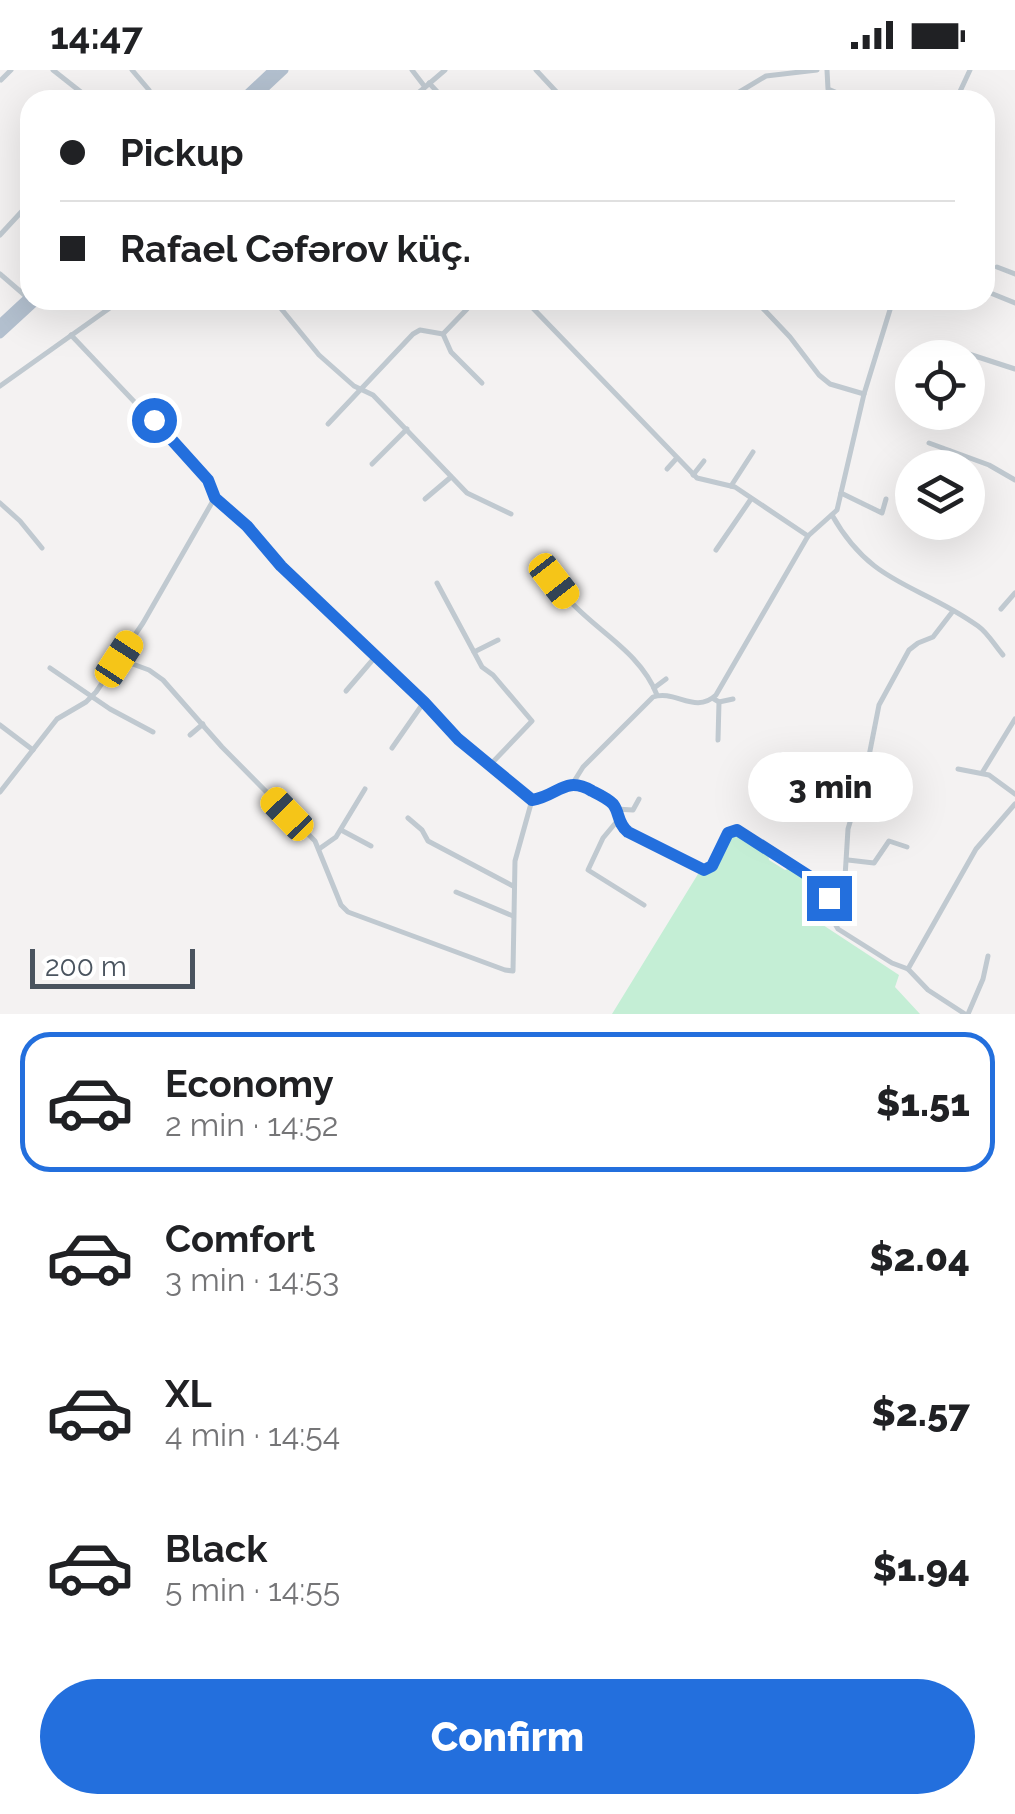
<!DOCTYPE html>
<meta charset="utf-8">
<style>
:root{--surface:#fff;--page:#f6f6f6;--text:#202124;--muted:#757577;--line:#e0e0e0;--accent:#236fdd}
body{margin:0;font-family:Raleway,sans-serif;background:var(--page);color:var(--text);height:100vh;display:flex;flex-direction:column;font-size:38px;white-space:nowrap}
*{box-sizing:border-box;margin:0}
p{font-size:32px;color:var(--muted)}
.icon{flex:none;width:55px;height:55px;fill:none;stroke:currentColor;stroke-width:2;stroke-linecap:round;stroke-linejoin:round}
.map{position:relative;height:944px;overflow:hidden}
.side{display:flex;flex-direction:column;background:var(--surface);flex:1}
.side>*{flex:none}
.top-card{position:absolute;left:20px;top:20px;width:975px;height:220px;border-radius:30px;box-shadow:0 10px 40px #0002;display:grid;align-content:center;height:220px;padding:0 40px;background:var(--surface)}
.fabs{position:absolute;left:895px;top:270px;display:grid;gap:20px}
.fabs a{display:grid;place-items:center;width:90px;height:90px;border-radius:50%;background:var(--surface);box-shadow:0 10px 40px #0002;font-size:50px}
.scale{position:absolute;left:30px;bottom:25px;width:165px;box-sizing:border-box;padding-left:10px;border:5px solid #4a545f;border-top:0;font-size:28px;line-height:35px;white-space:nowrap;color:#4a545f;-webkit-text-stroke:8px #fff;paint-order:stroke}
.end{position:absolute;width:45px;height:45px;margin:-22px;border:12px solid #236fdd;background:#fff;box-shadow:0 0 0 5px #fff}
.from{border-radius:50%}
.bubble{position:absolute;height:70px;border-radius:35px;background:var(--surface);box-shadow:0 10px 40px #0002;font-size:32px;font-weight:800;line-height:70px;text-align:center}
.car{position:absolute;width:30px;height:60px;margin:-30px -15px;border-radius:12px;box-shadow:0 0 8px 2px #0007;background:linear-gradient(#f5c518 24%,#345 0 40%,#f5c518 0 76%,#345 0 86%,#f5c518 0)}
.top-card b{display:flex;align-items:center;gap:35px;height:95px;font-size:38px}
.top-card b+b{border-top:2px solid var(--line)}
.top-card i{width:25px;height:25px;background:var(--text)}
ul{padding:18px 0 0;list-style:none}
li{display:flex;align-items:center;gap:30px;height:140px;margin:0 20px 15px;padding:0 20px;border:5px solid transparent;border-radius:30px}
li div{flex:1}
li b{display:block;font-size:38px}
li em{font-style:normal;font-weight:800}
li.selected{border-color:var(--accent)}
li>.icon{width:90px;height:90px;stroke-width:1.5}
.primary-button{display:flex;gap:20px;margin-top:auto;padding:20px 40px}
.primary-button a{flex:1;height:115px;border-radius:60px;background:var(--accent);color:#fff;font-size:40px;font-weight:800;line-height:115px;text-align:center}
.status{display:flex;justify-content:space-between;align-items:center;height:70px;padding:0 50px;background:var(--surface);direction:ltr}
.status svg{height:28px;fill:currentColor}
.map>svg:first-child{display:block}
.green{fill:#c4eed5}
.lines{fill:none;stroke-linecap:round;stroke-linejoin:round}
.minor{stroke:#c0c9d0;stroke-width:5}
.primary{stroke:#b3c0cf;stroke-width:9}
.route{stroke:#236fdd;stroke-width:12}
</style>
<div class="status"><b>14:47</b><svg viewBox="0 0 49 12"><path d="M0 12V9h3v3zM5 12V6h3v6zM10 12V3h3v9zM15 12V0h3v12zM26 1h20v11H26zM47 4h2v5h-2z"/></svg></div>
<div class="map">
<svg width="1015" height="944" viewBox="0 0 1015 944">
<rect width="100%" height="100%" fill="#f4f2f2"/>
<!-- green -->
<path class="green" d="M 731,763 L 768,784 L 769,790 L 785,800 L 790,798 C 801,806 825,815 824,830 C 824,841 820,844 823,855 L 899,905 L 895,917 L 920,944 L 612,944 L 698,804 L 712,802 Z"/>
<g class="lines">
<!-- minor -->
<g class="minor">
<polyline points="53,0 91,30"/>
<polyline points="132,0 149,20"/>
<polyline points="412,0 425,17"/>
<polyline points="536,0 564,30"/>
<polyline points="827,0 828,19 854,30"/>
<polyline points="1,10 11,0"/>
<polyline points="429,13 445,30"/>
<polyline points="715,24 720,30"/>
<polyline points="410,30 445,0"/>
<polyline points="726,30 766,6 817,0"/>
<polyline points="956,30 970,0"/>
<polyline points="0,165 24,139"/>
<polyline points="997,197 1015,204"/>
<polyline points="0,204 28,228"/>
<polyline points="988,222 1015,233"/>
<polyline points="274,230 319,285 354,316 373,325 467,423 511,444"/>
<polyline points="393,230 396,233"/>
<polyline points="525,230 697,408 735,417 808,466"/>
<polyline points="755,230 790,267 819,305 830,314 864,324"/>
<polyline points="443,264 451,282 482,313"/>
<polyline points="71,265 199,400 210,414 215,428 252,461 281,496 424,632 458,669 531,730"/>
<polyline points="944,276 1015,299"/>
<polyline points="0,316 121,230"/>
<polyline points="328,354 413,264 420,260 443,264 467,239 471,230"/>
<polyline points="929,373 989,395 1015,410"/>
<polyline points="372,394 407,359"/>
<polyline points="943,398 950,381"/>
<polyline points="667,399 676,389"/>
<polyline points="693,405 704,391"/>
<polyline points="731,416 753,382"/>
<polyline points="841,423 882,443 886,429"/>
<polyline points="425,429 451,407"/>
<polyline points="0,433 20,451 42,478"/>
<path d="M 832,445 C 872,516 918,513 978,556 C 988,563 995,576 1003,585"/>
<polyline points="716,480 751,429"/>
<path d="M 546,489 C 561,549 634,566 657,625"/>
<polyline points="437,513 482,597 493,605 532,651 489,696"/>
<polyline points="1001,539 1015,523"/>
<polyline points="474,582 498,570"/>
<polyline points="119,589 149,600 163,610 222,677 315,771 341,835 348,842 505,900 513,901 515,791 532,730"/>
<polyline points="50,598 110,639 153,662"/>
<polyline points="654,618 666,609"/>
<polyline points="346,621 376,586"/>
<polyline points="714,629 719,632 718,670"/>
<polyline points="719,632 733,629"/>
<polyline points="0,655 33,680"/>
<polyline points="190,665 203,654"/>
<polyline points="392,678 424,632"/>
<polyline points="781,685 857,723"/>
<polyline points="958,699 989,705 1015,724"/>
<polyline points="982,703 1015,649"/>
<path d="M 573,713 L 583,697 L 653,627 C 675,619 695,645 716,625 L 808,466 L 837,440 L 864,324 L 893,230"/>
<polyline points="0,722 57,649 86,632 96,622 143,553 214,429"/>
<path d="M 532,730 C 575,724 567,697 613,735 L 619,753 L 628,762 L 704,799 L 714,793 L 727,763 L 737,760 L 826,818 L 830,845 L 838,859 L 892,893 L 908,899 L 928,920 L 965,944"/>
<polyline points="616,739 633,740 639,729"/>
<polyline points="408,748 422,760 428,771 513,816"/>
<polyline points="618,750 603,768 588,800 644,835"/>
<polyline points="341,760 371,776"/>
<polyline points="319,779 336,767 365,719"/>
<polyline points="848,790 874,793 889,771 907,777"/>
<polyline points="456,822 513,846"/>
<polyline points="829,824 841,816 845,807 848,759 868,691 879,635 909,580 918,573 933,567 953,541"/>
<polyline points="908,899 976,779 1015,734"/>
<polyline points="968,944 983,909 988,886"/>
</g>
<!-- primary -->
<g class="primary">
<polyline points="241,30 273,0"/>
<polyline points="252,30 284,0"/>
<polyline points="0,254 30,226"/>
<polyline points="0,264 37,230"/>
</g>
</g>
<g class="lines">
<!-- route -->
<path class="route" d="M 154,350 L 208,410 L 215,428 L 247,456 L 281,496 L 424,632 L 458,669 L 532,730 C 558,726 565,705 592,721 C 598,724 607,728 613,734 C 620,743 617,753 628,762 L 704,800 L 712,796 L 728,763 L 737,760 L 823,815 L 829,828"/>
</g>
</svg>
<div class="fabs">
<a><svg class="icon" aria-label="locate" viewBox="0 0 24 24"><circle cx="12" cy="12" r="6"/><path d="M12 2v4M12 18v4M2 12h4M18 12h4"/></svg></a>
<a><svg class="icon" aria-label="layers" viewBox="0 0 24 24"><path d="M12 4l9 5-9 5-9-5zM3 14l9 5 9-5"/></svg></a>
</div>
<div class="scale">200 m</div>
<i class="end from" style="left:154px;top:350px"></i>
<i class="end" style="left:829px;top:828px"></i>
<div class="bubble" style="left:748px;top:682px;width:165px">3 min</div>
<i class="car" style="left:554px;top:511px;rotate:142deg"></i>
<i class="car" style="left:119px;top:589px;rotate:33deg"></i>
<i class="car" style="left:287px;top:744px;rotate:316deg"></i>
<div class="top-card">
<b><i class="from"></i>Pickup</b>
<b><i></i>Rafael Cəfərov küç.</b>
</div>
</div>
<section class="side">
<ul>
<li class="selected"><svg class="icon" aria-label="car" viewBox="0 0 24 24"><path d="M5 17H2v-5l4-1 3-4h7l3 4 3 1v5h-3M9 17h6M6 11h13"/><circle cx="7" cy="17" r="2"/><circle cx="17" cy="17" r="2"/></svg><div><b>Economy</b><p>2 min · 14:52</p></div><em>$1.51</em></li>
<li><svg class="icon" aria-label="car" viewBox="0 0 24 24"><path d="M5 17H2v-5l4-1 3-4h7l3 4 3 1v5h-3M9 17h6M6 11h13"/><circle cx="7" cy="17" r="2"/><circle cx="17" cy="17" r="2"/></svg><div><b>Comfort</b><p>3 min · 14:53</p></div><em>$2.04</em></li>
<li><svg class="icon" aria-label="car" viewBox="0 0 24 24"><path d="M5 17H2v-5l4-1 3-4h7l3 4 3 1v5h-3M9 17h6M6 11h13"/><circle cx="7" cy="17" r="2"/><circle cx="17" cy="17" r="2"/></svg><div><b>XL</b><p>4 min · 14:54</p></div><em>$2.57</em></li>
<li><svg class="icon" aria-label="car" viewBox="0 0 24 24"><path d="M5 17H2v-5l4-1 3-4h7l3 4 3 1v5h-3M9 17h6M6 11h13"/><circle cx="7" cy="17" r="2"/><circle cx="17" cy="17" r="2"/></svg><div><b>Black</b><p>5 min · 14:55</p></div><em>$1.94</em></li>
</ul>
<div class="primary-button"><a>Confirm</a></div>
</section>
